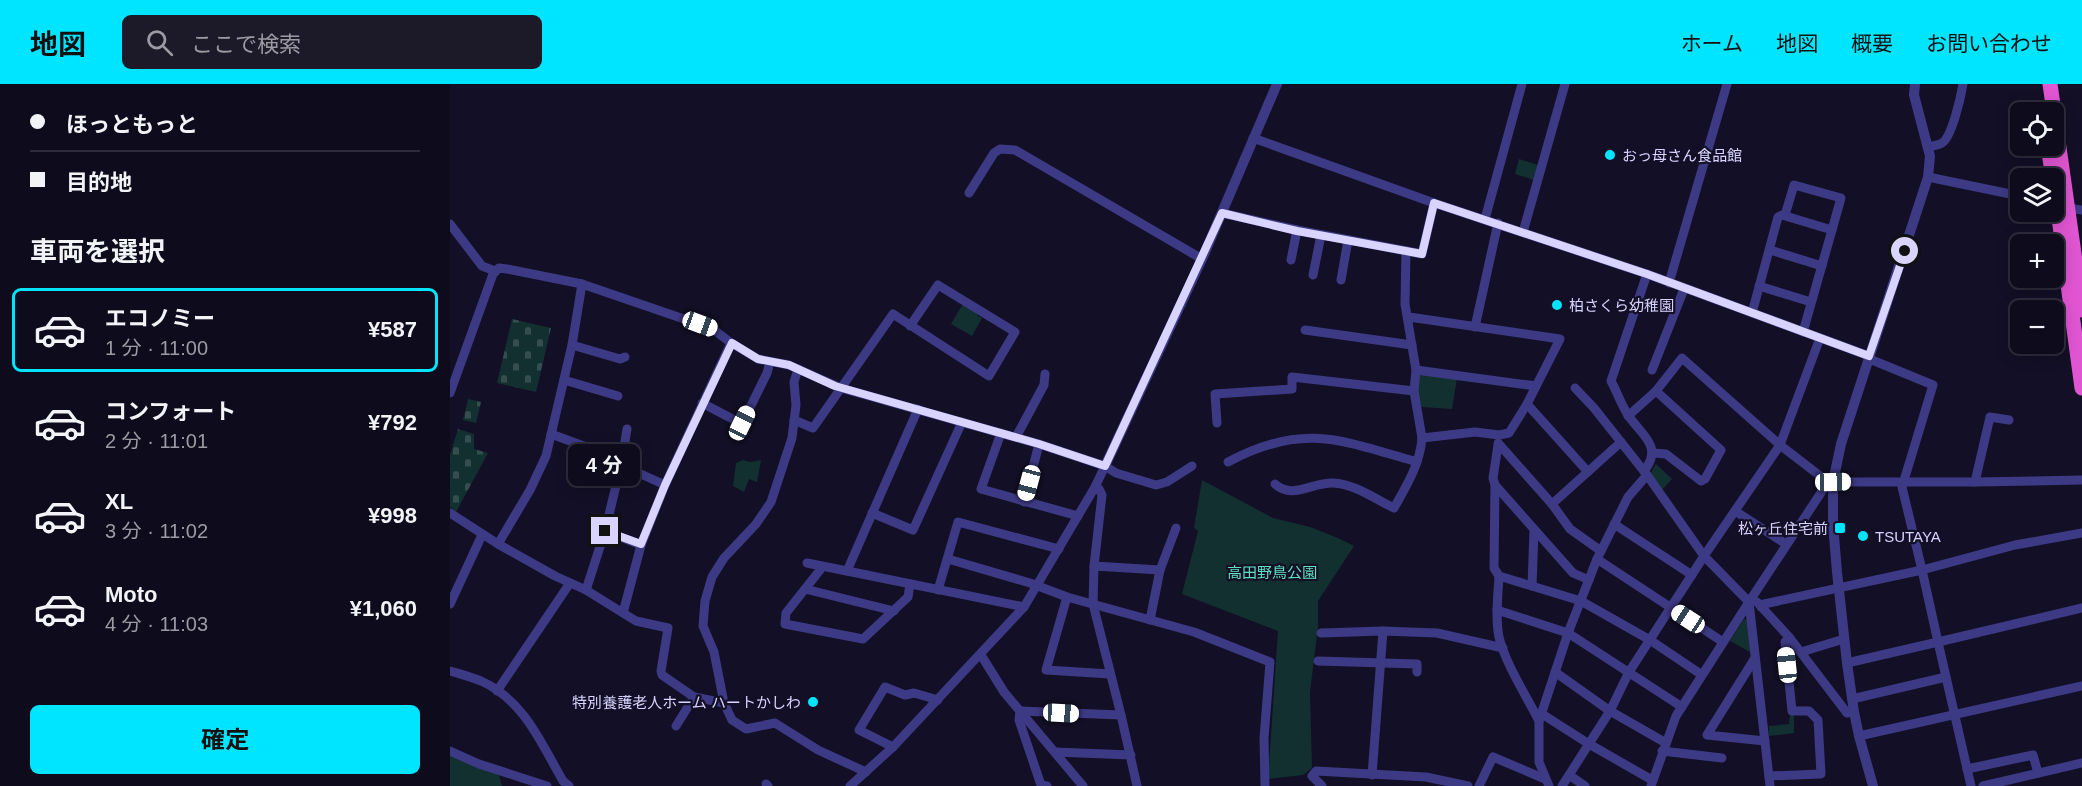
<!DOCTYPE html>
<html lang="ja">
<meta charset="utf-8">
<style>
:root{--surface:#0e0b1c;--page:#1c1929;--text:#f1f3f6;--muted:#9b9ba3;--line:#2e2b3b;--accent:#00e5ff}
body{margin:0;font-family:Arial,"Noto Sans JP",sans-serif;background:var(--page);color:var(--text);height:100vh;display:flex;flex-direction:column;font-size:22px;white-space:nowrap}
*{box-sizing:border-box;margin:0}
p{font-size:20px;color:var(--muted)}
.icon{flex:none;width:33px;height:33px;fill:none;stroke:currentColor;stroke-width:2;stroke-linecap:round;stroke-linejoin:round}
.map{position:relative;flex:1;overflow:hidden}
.side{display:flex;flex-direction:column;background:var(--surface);width:450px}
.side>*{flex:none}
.guide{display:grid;align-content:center;height:132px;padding:0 30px;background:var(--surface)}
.fabs{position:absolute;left:1560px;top:18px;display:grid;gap:12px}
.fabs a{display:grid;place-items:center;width:54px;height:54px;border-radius:9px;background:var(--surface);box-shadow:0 3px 15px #0003,0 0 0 2px var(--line);font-size:30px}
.end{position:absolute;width:27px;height:27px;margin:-14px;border:8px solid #d9d4ff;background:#111;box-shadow:0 0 0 3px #111}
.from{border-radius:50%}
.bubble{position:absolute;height:42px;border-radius:9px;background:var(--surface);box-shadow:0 3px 15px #0003,0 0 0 2px var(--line);font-size:20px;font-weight:700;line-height:42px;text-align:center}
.car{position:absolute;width:18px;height:36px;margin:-18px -9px;border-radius:8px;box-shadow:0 0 4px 2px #0007;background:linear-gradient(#fff 24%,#345 0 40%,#fff 0 76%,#345 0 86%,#fff 0)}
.guide b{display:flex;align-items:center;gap:21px;height:57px;font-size:22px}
.guide b+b{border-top:2px solid var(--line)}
.guide i{width:15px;height:15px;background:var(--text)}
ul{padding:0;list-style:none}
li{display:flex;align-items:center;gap:18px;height:84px;margin:0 12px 9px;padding:0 18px;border:3px solid transparent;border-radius:9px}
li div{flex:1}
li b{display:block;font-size:22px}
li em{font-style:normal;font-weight:700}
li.active{border-color:var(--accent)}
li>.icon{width:54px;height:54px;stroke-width:1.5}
h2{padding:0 30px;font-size:27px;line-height:72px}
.action{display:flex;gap:12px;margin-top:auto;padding:12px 30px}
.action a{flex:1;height:69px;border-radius:9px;background:var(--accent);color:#111;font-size:24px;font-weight:700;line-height:69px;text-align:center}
header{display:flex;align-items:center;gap:36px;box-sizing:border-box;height:84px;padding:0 30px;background:var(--accent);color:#111}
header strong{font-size:28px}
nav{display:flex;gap:33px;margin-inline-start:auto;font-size:21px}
.search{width:420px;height:54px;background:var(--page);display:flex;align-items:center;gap:15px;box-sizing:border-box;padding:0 21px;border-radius:9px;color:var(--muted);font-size:22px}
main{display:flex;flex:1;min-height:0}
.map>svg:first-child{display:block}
.cemetery{fill:url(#cemetery-stones)}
.park{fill:#12302f}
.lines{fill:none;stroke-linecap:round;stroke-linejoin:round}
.minor{stroke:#3d3a85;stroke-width:9}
.tertiary{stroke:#3d3a85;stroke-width:10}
.trunk{stroke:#e055d1;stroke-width:15}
.route{stroke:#d9d4ff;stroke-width:8}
.poi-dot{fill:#00e5ff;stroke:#130f26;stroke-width:2}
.labels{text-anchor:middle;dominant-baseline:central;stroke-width:4.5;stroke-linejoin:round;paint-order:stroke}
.poi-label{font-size:15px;fill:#d9d4ff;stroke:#130f26;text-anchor:start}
.park-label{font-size:15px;fill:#5fe0c0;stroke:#130f26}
</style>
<header>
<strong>地図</strong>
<div class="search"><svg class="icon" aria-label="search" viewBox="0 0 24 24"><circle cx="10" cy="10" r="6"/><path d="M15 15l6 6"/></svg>ここで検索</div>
<nav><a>ホーム</a><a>地図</a><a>概要</a><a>お問い合わせ</a></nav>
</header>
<main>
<section class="side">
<div class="guide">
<b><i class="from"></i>ほっともっと</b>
<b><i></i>目的地</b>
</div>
<h2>車両を選択</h2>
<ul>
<li class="active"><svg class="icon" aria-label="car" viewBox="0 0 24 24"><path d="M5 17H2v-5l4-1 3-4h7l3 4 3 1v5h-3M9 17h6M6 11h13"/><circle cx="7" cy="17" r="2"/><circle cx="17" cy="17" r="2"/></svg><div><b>エコノミー</b><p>1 分 · 11:00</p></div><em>¥587</em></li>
<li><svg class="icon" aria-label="car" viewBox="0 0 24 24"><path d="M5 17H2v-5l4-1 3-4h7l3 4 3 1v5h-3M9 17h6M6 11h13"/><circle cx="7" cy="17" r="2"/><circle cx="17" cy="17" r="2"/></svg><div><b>コンフォート</b><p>2 分 · 11:01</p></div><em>¥792</em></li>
<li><svg class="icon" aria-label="car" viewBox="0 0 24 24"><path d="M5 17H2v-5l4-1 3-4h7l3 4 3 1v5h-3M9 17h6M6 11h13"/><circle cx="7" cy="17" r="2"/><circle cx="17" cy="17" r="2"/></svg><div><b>XL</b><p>3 分 · 11:02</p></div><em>¥998</em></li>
<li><svg class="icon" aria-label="car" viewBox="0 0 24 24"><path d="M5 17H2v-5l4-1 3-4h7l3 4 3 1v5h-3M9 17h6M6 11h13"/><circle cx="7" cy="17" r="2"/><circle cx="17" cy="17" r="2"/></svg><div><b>Moto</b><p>4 分 · 11:03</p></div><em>¥1,060</em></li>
</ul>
<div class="action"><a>確定</a></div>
</section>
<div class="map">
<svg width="1632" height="702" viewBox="0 0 1632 702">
<defs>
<pattern id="cemetery-stones" width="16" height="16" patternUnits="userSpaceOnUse" patternTransform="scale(1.5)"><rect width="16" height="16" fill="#12302f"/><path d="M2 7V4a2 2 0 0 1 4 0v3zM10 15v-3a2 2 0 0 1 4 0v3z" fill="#344d4e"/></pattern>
</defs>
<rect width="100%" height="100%" fill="#130f26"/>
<!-- cemetery -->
<g class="cemetery">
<polygon points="62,235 101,244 86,308 47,299"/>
<polygon points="18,315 31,318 26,339 13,336"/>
<polygon points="8,345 24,350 24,365 38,369 6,428 0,423 0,371"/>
</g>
<!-- park -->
<g class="park">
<polygon points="1069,75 1088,81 1084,96 1065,90"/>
<polygon points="514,218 529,226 527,231 532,234 522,252 501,240"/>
<polygon points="968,289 1007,294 1002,325 971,323 967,305"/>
<polygon points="293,376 300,378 311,376 307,398 299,395 294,408 283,402 286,379"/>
<path d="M 1206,380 L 1222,395 L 1212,406 C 1203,395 1196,393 1206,380 Z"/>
<polygon points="752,396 823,434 860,443 888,454 904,462 868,517 868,543 860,608 862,684 853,691 818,695 828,547 732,510 748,447 744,444"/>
<polygon points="1294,535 1298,536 1302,569 1280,557"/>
<polygon points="1340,631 1344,631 1344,649 1319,652 1319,642 1339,640"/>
<polygon points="0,672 49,691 52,702 0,702"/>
</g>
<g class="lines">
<!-- minor -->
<g class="minor">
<polyline points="803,54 984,119 1197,190 1419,272 1422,276 1483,301 1452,403 1472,486 1314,520 1311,523"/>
<path d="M 1478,63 C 1482,62 1489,61 1492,59 C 1502,53 1511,12 1513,0"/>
<polyline points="1478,93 1570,112"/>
<polyline points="519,109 544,69 550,65 565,66 752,175"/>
<polyline points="1619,124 1632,126"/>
<polyline points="772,129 847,146 972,170 984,119"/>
<polyline points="1335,131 1344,101 1391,114 1382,146"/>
<polyline points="1035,135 1072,0"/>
<polyline points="0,140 32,182 45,187"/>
<polyline points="1073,148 1115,0"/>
<polyline points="1320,166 1372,182"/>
<polyline points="956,167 955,220 966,286 964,307 972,354 1025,348 1049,351 1059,349 1077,320 1110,255 959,233"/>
<polyline points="841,176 847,146"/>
<polyline points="863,191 871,151"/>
<polyline points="891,196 898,156"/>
<polyline points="1219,199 1277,0"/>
<polyline points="1309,202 1361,218"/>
<polyline points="1302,229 1328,133 1332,131 1382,146 1353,248"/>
<polyline points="1025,243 1048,139"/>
<polyline points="855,246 962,261"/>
<polyline points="122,261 170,275 175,273"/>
<polyline points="966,286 1086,302"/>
<polyline points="1202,286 1234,205"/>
<polyline points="114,296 168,312"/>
<polyline points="1125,304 1144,324 1197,391 1254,472 1299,518 1226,632 1201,702"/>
<polyline points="0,309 43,190 49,184 57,185 132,200 263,245 281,259 308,275 339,281 391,304 589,360 655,382 666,389 706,401 717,398 742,382"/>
<polyline points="252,319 292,340 317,289 320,278"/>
<polyline points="1077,320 1138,388"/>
<polyline points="468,325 397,487 574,523"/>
<polyline points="1178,332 1206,307 1232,274 1330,361 1378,398"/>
<polyline points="344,336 363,344 443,230 539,292 565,248 488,201 460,242"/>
<polyline points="767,339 765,310 842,305 842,293 964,307"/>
<polyline points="551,349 531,405 628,432"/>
<polyline points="101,350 172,376 171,381 215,401"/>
<polyline points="566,353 594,301 595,290"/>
<polyline points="1048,359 1102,420 1120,445 1151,467"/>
<polyline points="1048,361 1043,394 1045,401 1044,484 1049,492 1131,517 1200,556 1252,591"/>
<polyline points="1203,369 1216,370 1251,397 1255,395 1271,366 1206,307"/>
<polyline points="172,376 177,345"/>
<path d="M 778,378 C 853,338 891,356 967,378"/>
<path d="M 1194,387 C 1214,362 1191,351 1178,331 C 1171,320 1167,308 1161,297 L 1197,190"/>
<polyline points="1525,398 1540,333 1559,336"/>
<path d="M 825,400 C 842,416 863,398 883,399 C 905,400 925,415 944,424 C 957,401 970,380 972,354"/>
<polyline points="1045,401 1123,489 1139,496"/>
<polyline points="645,403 649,405 652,411 644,482 643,520 671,631 687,702"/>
<polyline points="574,418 589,360"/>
<polyline points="1102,420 1171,358"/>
<polyline points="1285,427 1336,460"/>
<polyline points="0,429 48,460 105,492 136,506 173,529 191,461"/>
<polyline points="422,429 463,446 512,338"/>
<polyline points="1164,440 1242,491"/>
<polyline points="155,447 191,461 215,401 281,259"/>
<polyline points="48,460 80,406 96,372 122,261 132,200"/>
<polyline points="498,475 580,499 617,513 744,548 820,578 814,654 815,701"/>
<polyline points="1147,475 1273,558"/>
<polyline points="357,479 397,487"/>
<polyline points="371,482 370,486 336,529 335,540 413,555 458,513 460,500"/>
<polyline points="644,482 710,486"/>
<path d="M 1049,492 C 1048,512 1045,533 1049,553 C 1055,579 1077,613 1089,637"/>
<polyline points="1082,502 1084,446"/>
<polyline points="355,505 444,527"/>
<polyline points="136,506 155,447 171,381"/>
<polyline points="488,506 508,438 609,465"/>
<polyline points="617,513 596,586 660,590"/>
<polyline points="1307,518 1339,553 1397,629 1404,628"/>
<polyline points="0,520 32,451"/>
<polyline points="1047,526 1118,549 1232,623"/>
<polyline points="173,529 186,537 218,544 211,587 212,591 244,613 274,619 264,568 253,542 255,517 262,493 274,474 306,440 321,418 342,354 346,321 344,298 348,285"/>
<polyline points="700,536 710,486 726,444"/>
<polyline points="871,549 933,547 987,549 1053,564"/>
<polyline points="1351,568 1394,555"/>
<polyline points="531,571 554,608 633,702"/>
<polyline points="1305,574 1257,651 1315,657"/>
<polyline points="868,577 967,580 967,588"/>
<polyline points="1397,579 1488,558 1472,486 1565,461 1632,449"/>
<path d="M 0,587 C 10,590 21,593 31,597 C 74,616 91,659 113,697 L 119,702"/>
<polyline points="1105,588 1160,627 1216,659"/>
<polyline points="47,607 120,499"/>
<polyline points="1402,615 1496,593"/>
<polyline points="274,619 282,636 296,645 325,639 368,666 416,688"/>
<polyline points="1092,630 1139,660 1202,696"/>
<polyline points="226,642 244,613"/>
<polyline points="1409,652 1632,602"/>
<polyline points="443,663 409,646 435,603 455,611 464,609 488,616"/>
<polyline points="0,667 29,680 97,702"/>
<polyline points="1212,667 1272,674"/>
<polyline points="605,668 681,671"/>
<polyline points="1517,685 1583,671 1588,689"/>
<polyline points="922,691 933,547"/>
<polyline points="1119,691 1135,702"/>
<polyline points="1319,692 1371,690 1368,636 1359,627 1342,627 1335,558 1339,553"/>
<polyline points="316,700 318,702"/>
<polyline points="400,702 443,663 574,523 645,403 655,382"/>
<polyline points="597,702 591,701 569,636 570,627 671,631"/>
<polyline points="872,702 862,692 866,687 976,693 1018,702"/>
<polyline points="1029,702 1043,673 1095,695"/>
<polyline points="1099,702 1089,678 1089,637 1118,549 1147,475 1178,413 1197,391"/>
<polyline points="1112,702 1160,627 1179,588 1254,472 1330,361 1370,254"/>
<polyline points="1320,702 1299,518 1378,398 1525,398 1632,396"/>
<polyline points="1521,702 1488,558 1632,524"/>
<polyline points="1533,702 1632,679"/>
</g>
<!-- tertiary -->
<g class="tertiary">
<polyline points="655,382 752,175 827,0"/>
<polyline points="1423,702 1409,652 1404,628 1397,579 1387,488 1383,440 1383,398 1391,360 1478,93 1480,72 1464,11 1465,0"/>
</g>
<!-- trunk -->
<g class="trunk">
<polyline points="1600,0 1632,226"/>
<polyline points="1598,62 1603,94"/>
<polyline points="1604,97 1632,304"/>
</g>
</g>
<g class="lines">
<!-- route -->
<polyline class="route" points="155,447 191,460 215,401 282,259 308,275 339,281 385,302 589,360 655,382 772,129 847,147 972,170 984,119 1197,190 1419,272 1455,167"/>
</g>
<!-- markers -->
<g class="poi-dot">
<circle cx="1160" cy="71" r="6"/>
<circle cx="1107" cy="221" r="6"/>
<rect x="1384" y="438" width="12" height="12" rx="3"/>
<circle cx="1413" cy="452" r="6"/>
<circle cx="363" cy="618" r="6"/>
</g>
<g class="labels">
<!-- poi labels -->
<g class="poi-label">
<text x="1172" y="71">おっ母さん食品館</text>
<text x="1119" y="221">柏さくら幼稚園</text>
<text x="1378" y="444" text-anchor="end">松ヶ丘住宅前</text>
<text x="1425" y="452">TSUTAYA</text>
<text x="351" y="618" text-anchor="end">特別養護老人ホーム ハートかしわ</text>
</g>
<!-- park labels -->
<g class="park-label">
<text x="822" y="488">高田野鳥公園</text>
</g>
</g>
</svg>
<div class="fabs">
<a><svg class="icon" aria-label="locate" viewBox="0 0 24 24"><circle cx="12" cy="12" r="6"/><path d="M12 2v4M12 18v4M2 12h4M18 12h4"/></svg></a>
<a><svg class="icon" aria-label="layers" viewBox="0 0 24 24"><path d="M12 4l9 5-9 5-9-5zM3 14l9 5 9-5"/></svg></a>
<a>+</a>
<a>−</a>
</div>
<i class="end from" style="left:1455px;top:167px"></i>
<i class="end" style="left:155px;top:447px"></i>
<div class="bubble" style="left:118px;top:360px;width:72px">4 分</div>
<i class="car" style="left:250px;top:240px;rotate:110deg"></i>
<i class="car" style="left:292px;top:339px;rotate:26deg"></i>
<i class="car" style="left:1383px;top:398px;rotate:89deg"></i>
<i class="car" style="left:579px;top:399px;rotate:195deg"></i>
<i class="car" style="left:1238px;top:535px;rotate:303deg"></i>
<i class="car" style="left:1337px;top:581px;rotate:354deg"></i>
<i class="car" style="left:611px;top:629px;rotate:93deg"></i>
</div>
</main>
